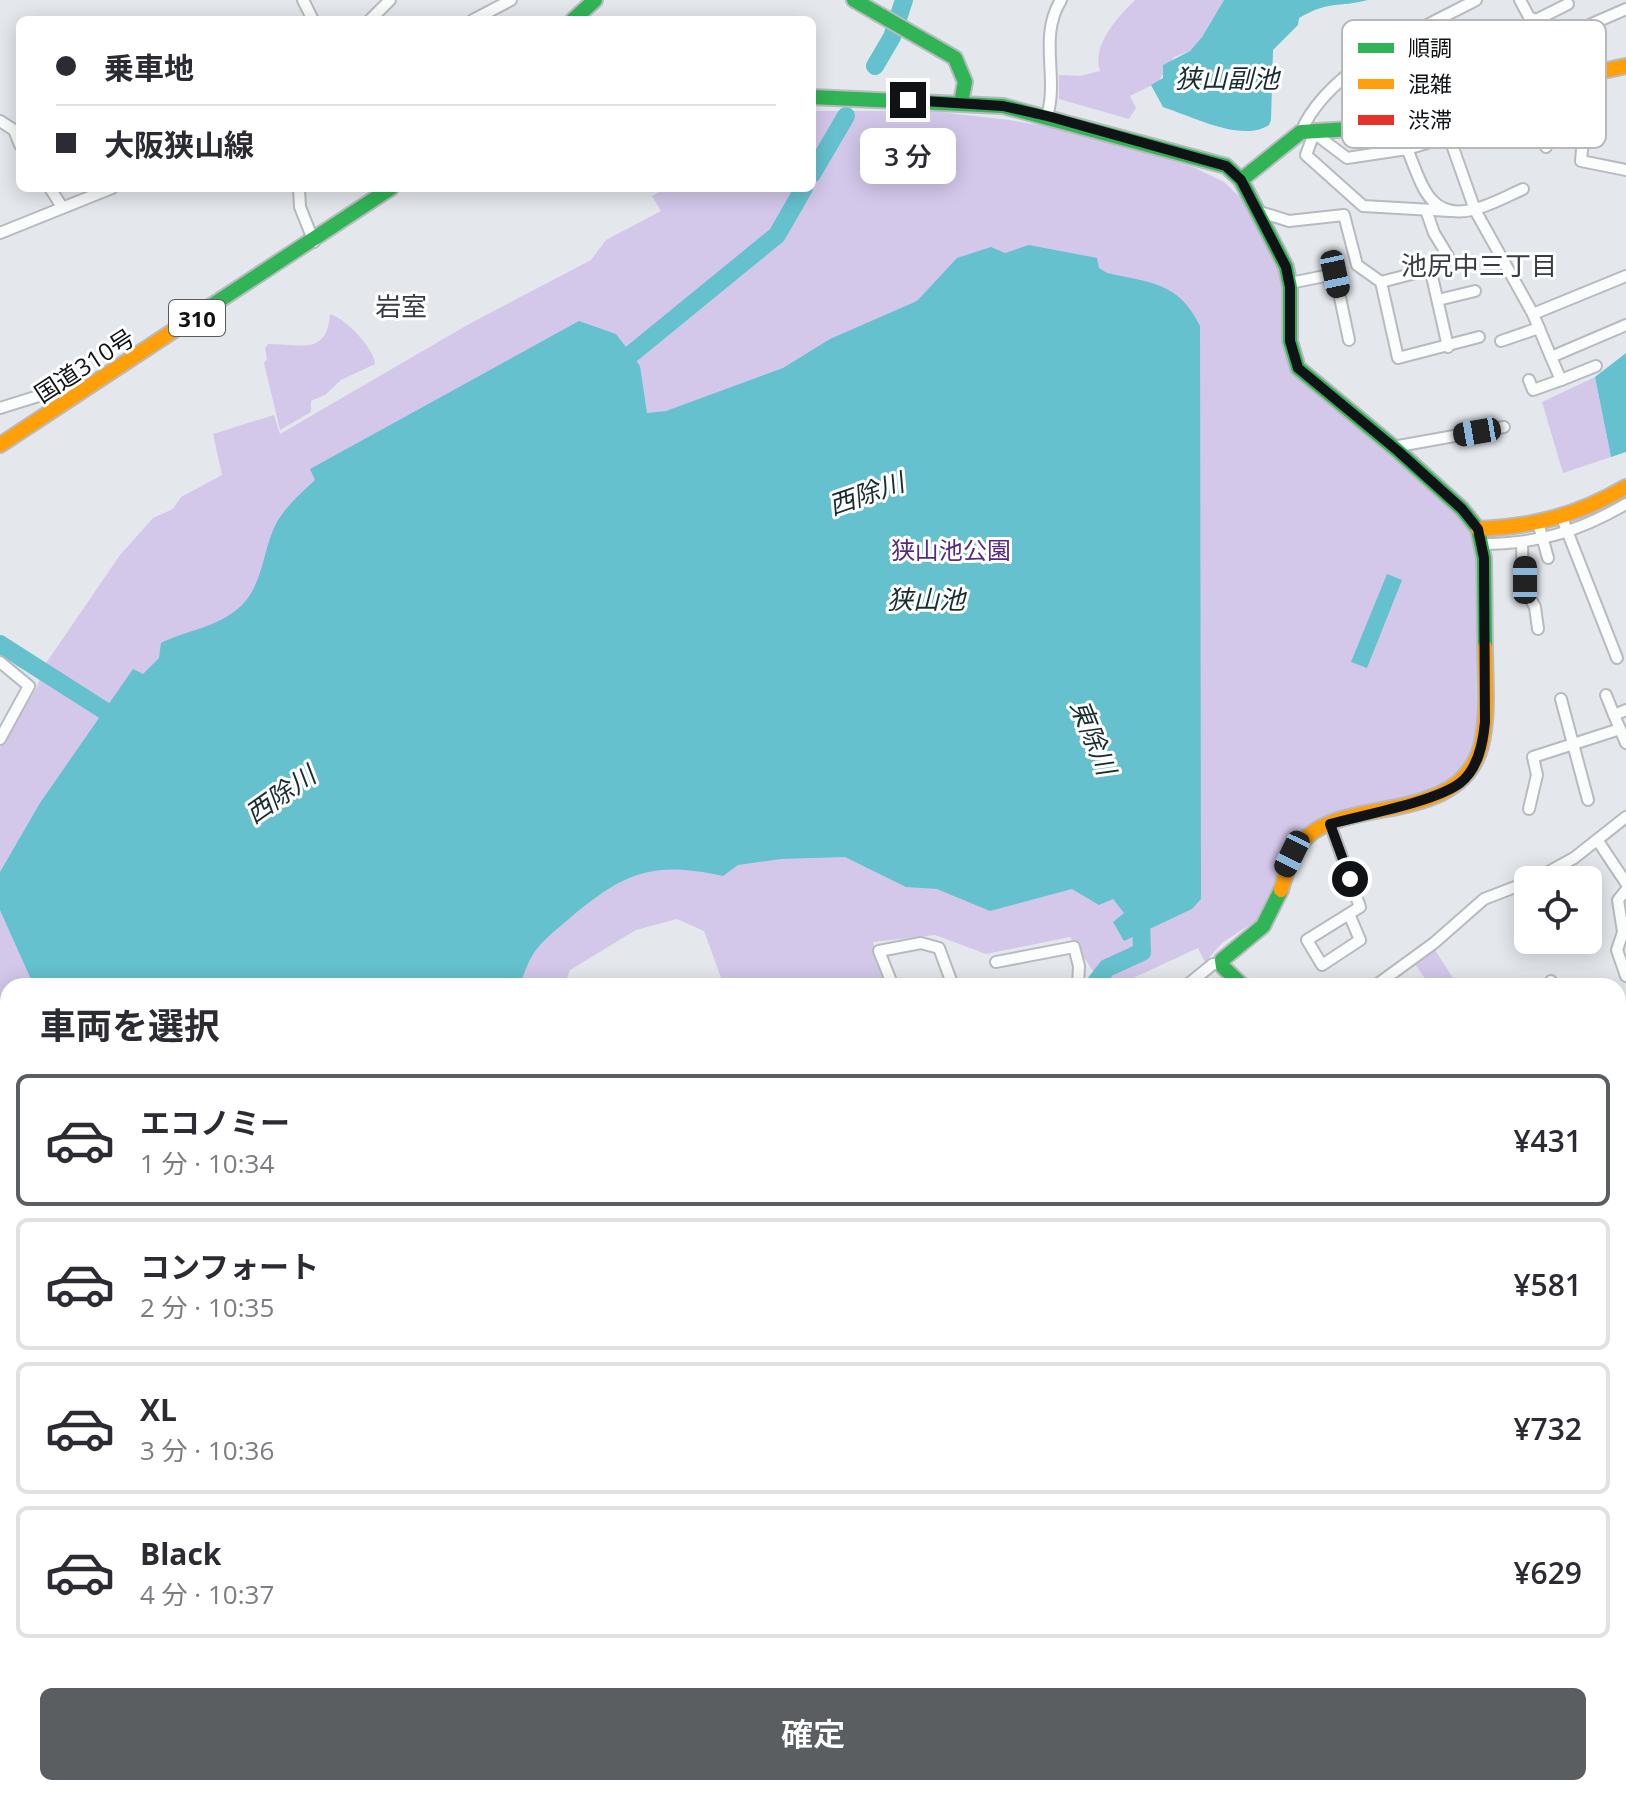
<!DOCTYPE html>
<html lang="ja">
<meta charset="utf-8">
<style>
:root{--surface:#fff;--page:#f2f2f3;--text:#2b2b33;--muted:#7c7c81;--line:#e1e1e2;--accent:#5a5e61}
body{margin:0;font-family:"Open Sans","Noto Sans JP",sans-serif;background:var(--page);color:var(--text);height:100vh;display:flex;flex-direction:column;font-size:30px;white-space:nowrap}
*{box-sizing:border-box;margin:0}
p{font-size:26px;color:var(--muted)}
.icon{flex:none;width:44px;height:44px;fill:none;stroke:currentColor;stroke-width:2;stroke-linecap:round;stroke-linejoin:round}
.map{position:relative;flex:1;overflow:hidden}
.details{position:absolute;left:0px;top:978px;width:1626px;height:818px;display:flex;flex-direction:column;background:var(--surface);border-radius:24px 24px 0 0;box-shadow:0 4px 20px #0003}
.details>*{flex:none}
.banner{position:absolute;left:16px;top:16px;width:800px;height:176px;border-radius:12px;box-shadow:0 4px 20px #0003;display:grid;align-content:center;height:176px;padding:0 40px;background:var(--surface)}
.tools{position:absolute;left:1514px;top:866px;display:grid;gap:16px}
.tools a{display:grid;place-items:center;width:88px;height:88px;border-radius:12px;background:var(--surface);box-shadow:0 4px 20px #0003;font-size:40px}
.end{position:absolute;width:36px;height:36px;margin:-18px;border:10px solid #101316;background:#fff;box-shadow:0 0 0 4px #fff}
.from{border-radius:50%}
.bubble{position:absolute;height:56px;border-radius:12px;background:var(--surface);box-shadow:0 4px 20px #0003;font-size:26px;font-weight:600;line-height:56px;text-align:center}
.car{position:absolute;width:24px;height:48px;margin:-24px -12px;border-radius:10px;box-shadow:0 0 6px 2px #0007;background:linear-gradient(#222 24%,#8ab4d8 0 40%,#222 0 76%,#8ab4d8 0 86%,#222 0)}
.banner b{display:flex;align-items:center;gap:28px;height:76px;font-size:30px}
.banner b+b{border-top:2px solid var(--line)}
.banner i{width:20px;height:20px;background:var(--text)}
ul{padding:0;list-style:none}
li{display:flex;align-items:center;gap:24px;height:132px;margin:0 16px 12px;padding:0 24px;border:4px solid var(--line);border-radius:12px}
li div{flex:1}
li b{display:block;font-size:30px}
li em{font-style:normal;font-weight:600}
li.selected{border-color:var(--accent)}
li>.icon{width:72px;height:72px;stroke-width:1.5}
h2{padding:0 40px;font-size:36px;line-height:96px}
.cta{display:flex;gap:16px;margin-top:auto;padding:16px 40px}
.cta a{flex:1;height:92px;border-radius:12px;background:var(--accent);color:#fff;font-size:32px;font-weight:600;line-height:92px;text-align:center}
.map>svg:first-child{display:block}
.green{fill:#d3c8ea}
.forest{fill:#c7b8e3}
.water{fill:#65c1ce}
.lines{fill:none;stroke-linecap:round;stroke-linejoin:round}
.stream{stroke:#65c1ce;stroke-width:3}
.river{stroke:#65c1ce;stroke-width:18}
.street-casing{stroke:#b7babe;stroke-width:14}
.fast-casing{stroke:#b7babe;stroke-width:18}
.slow-casing{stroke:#b7babe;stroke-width:18}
.jam-casing{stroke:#b7babe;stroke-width:18}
.street{stroke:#fbfcfc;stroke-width:10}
.fast{stroke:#30b455;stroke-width:14}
.slow{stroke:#ff9f0a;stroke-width:14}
.jam{stroke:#e5322d;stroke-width:14}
.rail-casing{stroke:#c3c4c6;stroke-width:6}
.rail{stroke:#fff;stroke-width:3;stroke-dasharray:9;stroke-linecap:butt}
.route{stroke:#101316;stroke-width:10}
.labels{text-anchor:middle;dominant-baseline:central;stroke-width:6;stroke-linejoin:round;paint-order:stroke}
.shield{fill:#fff;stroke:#585a5c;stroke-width:2}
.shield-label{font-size:22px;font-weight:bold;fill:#101316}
.street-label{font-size:24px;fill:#101316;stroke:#fff}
.park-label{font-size:24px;fill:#552a80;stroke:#fff}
.water-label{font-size:26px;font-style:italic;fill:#182d30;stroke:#fff}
.neighbourhood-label{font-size:26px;fill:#383d45;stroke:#fff}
.key{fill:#fff;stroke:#b7b8b9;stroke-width:2}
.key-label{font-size:22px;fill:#101316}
</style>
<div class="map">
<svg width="1626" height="1795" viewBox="0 0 1626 1795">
<rect width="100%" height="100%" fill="#e4e8ed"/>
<!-- green -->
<g class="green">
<path d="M 1135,0 L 1224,0 L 1202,37 L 1190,51 L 1174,57 L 1158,82 L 1130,96 L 1136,108 L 1129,119 L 1059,99 L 1059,75 L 1080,76 L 1100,71 C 1092,44 1117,18 1135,0 Z"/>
<polygon points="812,111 931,111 1009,120 1068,130 1193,167 1224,182 1249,206 1280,264 1291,367 1311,389 1450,507 1466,524 1475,544 1477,727 1469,758 1453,780 1417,794 1317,820 1302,832 1282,860 1273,894 1260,918 1222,943 1205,962 1198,948 1116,986 1095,974 1070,937 986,954 935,935 873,942 889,986 724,986 704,931 677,919 636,930 570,970 564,986 8,986 8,1056 0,1036 0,748 37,687 44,666 120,555 153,518 173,509 181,497 222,475 213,434 274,415 280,434 469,324 591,260 606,240 661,211 652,196 667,188 812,188"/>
<path d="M 330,314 C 346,319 374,348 375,364 L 341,380 L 325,395 L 311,401 L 311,412 L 280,430 L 264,363 L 267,359 L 265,348 L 268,344 C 301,344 327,356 330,314 Z"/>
<polygon points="1595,377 1611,457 1563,473 1542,402"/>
<polygon points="1433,947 1458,986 1430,986 1413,961"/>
</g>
<!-- forest -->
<polygon class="forest" points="1618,1400 1626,1406 1626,1490 1622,1500 1618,1499"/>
<!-- water -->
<g class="water">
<path d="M 1224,0 L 1368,0 C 1337,8 1330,0 1299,18 L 1298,25 L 1273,50 L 1271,120 L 1269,125 C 1242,143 1191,116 1163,107 L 1151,85 L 1163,78 L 1163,65 L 1190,51 L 1202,37 Z"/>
<path d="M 1029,245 L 1097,258 L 1099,268 L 1107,273 C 1151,283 1179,282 1200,326 L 1201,899 L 1192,909 L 1124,941 L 1113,922 L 1124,913 L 1113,899 L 1099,905 L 1072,889 L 990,911 L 937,889 L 906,887 L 845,857 L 781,859 L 738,865 L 723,876 C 652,860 623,873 570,918 C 540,944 532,947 520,986 L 34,986 L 0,910 L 0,872 L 40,803 L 133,669 L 143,674 L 159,658 L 161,643 C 185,631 213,628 235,611 C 265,588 261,551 277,522 C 287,505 301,493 315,480 L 310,469 L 579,321 L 616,334 L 629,351 L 640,366 L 647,413 L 666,411 L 783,368 L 830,339 L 917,301 L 957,258 L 991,247 L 1005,253 Z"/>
<polygon points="1626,353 1626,452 1611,457 1595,377"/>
<polygon points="1387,574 1402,580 1367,668 1351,662"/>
</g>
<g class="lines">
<!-- stream -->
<g class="stream">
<polyline points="0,1368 8,1362"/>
<polyline points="1288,1788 1294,1793"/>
</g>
<!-- river -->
<g class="river">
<polyline points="875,66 892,37 904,0"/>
<polyline points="812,174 846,116"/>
<polyline points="613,369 777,235 804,188"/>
<polyline points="0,644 105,711"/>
<polyline points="1093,986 1107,968 1142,952 1141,921 1135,908"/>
<polyline points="1618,1518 1626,1531"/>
<polyline points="1618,1784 1626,1785"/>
<polyline points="1341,1788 1359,1795"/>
<polyline points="1291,1795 1316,1788"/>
<polyline points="1560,1795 1572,1788"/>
</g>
<!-- street casing -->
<g class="street-casing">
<g id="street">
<polyline points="303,0 313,20"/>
<polyline points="1520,0 1529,17 1536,20 1568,4"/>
<polyline points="370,20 390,0"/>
<polyline points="473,20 511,0"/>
<polyline points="1598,72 1580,29 1626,9"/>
<polyline points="1542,84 1546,147"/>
<polyline points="1439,108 1475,210 1533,314"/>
<polyline points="1584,112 1585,75"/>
<path d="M 1047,116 C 1059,77 1038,37 1061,0"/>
<polyline points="0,121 14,130 20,145"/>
<polyline points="1584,129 1581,161 1626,170"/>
<path d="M 1301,132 C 1327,69 1419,30 1476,0"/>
<polyline points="1407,149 1447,137"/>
<polyline points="50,188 62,207"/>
<polyline points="299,188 300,207 314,242"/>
<path d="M 1450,211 L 1363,206 L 1306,155 L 1314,133 L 1347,158 L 1407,149 C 1414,164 1421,190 1433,201 C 1457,226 1498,200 1523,189"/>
<polyline points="1260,212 1289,221 1344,215 1357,265 1381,282 1398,358 1479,337"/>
<polyline points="1427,213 1434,233 1448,256"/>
<polyline points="0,233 112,188"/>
<polyline points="1429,263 1448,347"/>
<polyline points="1381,282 1431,269"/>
<polyline points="1290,283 1335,274 1349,340"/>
<polyline points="1438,300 1475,291"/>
<polyline points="1501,341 1539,328"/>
<polyline points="1551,357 1533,314 1626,276"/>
<polyline points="1529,380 1533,390 1561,380 1551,357 1626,325"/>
<polyline points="1561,380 1596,366"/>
<polyline points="0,408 64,388 78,393"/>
<polyline points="1393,447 1504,427"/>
<polyline points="1562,518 1617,658"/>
<polyline points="1539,526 1548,558"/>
<path d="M 1482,544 C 1537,544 1578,532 1626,504"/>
<polyline points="1522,544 1523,585 1535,607 1538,629"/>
<polyline points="0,662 29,686 0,739"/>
<polyline points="1606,695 1614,715 1626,710"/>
<polyline points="1561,699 1588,800"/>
<polyline points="1620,729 1626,743"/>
<polyline points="1529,809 1537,775 1533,757 1620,729 1614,715"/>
<polyline points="1330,824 1360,907 1307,940 1322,965 1360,940 1349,914"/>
<polyline points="1598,841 1626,883"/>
<polyline points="1534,880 1574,858 1626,817"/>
<polyline points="1626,890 1618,900 1623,932 1617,950 1626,976"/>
<polyline points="996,962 1074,947 1079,966 1078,986"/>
<polyline points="1551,981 1553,986"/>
<polyline points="893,986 879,951 921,943 939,948 953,986"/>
<polyline points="1186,986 1213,964 1221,964"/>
<polyline points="1375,986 1434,943 1484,899 1528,882"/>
<polyline points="1618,1200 1626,1197"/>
<polyline points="1618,1359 1626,1358"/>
<polyline points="0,1474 8,1472"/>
<polyline points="0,1555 8,1569"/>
<polyline points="0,1586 8,1580"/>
<polyline points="338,1788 341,1795"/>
<polyline points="403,1788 407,1795"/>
<polyline points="477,1788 479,1795"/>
<polyline points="633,1788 636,1795"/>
<polyline points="1204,1788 1213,1795"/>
<polyline points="663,1795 677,1788"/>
<polyline points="781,1795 792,1788"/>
<polyline points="903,1795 909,1790"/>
<polyline points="991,1795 1000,1788"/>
</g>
</g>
<!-- fast casing -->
<g class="fast-casing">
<g id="fast">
<polyline points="854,0 955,58 965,82 961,102"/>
<polyline points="573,20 595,0"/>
<polyline points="812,97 1003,106 1226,166 1241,180 1301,132 1368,128 1485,96"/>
<polyline points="1241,180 1286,267 1290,287 1290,341 1298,368 1398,451 1462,509 1478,529 1484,558 1485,647"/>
<polyline points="211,306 391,188"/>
<polyline points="1243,986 1223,967 1222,960 1263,926 1281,890"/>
<polyline points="0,1064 8,1082"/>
<polyline points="0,1088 8,1106"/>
<polyline points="316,1788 319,1795"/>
<polyline points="1092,1788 1092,1795"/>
<polyline points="204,1795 219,1788"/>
<polyline points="1583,1795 1626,1793"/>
</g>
</g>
<!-- slow casing -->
<g class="slow-casing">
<g id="slow">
<polyline points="1485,96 1626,66"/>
<polyline points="0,445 211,306"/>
<path d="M 1478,529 C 1533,527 1578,515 1626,487"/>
<path d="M 1281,890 C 1287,870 1292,850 1308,836 C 1351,797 1460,824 1481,746 C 1489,714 1485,679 1485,647"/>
<polyline points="1618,1043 1626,1039"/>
<polyline points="0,1753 8,1748"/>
</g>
</g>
<!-- jam casing -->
<g class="jam-casing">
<polyline id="jam" points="327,1788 330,1795"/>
</g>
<!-- street -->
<use href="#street" class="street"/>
<!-- fast -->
<use href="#fast" class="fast"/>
<!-- slow -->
<use href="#slow" class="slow"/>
<!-- jam -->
<use href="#jam" class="jam"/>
<!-- rail casing -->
<g class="rail-casing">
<g id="rail">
<polyline points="1618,1261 1626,1254"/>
<polyline points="748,1795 760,1788"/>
</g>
</g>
<!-- rail -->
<use href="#rail" class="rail"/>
</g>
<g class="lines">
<!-- route -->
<path class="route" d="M 908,100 L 1003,106 L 1051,117 L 1226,166 L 1241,180 L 1286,267 L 1290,287 L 1290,341 L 1298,368 L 1398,451 L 1462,509 L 1478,529 L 1484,558 L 1485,722 C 1483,744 1478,769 1460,783 C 1435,802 1362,815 1330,824 L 1350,879"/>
</g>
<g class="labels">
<!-- shield labels -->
<rect class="shield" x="169" y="300" width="56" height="36" rx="6"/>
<g class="shield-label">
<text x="197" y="318">310</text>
</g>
<!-- street labels -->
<g class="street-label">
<text transform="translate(84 365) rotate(-33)">国道310号</text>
</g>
<!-- park labels -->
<g class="park-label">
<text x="951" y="549">狭山池公園</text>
</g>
<!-- water labels -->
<g class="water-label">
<text x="1227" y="78">狭山副池</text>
<text transform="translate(866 493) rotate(-19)">西除川</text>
<text x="926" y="599">狭山池</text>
<text transform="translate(1094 737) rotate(68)">東除川</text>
<text transform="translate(280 794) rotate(-35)">西除川</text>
</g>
<!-- neighbourhood labels -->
<g class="neighbourhood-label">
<text x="1479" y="265">池尻中三丁目</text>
<text x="401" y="306">岩室</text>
</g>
</g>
<!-- legend -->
<rect x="1342" y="20" width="264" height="128" rx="12" class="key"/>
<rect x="1358" y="43" width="36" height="10" fill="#30b455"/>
<rect x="1358" y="79" width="36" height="10" fill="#ff9f0a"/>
<rect x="1358" y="115" width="36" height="10" fill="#e5322d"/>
<g class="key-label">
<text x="1408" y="56">順調</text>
<text x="1408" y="92">混雑</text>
<text x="1408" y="128">渋滞</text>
</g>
</svg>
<div class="tools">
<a><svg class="icon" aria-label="locate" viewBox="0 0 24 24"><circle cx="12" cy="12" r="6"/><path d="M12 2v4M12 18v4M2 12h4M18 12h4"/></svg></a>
</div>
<i class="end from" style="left:1350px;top:879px"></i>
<i class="end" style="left:908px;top:100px"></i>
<div class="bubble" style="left:860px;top:128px;width:96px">3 分</div>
<i class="car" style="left:1335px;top:274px;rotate:168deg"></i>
<i class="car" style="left:1477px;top:432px;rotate:260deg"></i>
<i class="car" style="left:1525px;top:580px;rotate:0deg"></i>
<i class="car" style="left:1292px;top:854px;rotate:206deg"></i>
<div class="banner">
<b><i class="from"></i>乗車地</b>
<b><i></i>大阪狭山線</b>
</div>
<section class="details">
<h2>車両を選択</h2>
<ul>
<li class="selected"><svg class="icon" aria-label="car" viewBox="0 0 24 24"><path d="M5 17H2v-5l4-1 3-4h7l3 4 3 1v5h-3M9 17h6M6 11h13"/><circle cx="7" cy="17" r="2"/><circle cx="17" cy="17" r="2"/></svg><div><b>エコノミー</b><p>1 分 · 10:34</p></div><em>¥431</em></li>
<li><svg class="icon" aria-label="car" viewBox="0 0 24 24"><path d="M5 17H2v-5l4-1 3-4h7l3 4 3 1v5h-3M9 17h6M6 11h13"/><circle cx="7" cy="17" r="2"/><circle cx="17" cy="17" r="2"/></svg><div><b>コンフォート</b><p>2 分 · 10:35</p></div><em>¥581</em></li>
<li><svg class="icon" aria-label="car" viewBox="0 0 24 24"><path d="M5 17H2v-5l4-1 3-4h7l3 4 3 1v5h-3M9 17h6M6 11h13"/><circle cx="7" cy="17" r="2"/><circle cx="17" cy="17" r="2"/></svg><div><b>XL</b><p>3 分 · 10:36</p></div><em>¥732</em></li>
<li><svg class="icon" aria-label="car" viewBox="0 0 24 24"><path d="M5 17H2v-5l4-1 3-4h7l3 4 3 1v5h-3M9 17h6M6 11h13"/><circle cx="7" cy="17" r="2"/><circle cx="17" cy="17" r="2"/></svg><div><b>Black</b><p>4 分 · 10:37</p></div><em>¥629</em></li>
</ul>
<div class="cta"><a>確定</a></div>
</section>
</div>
